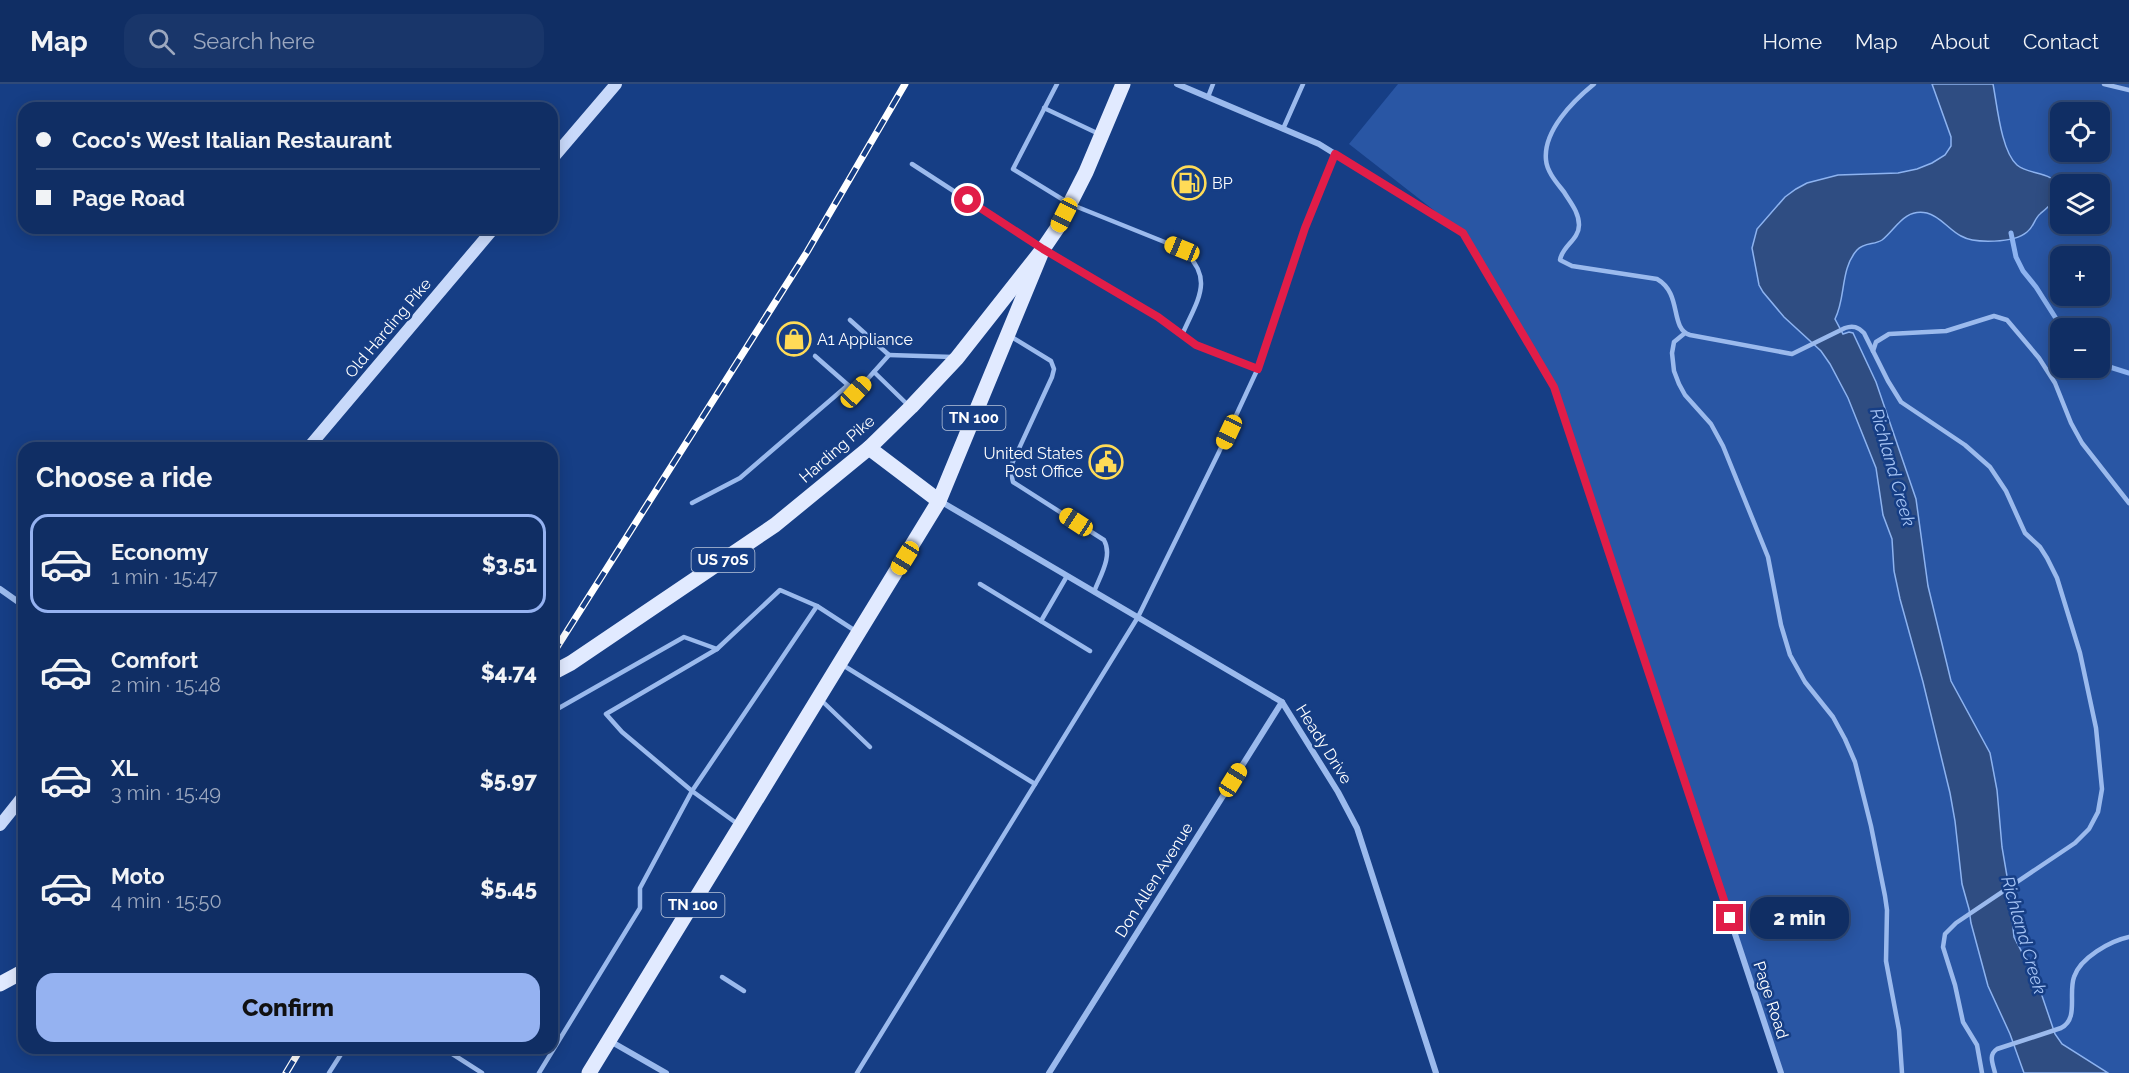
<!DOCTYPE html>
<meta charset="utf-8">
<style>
:root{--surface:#102e64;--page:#19366a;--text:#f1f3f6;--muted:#9ca8bf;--line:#304a78;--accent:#95b2f1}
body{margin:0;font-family:Raleway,sans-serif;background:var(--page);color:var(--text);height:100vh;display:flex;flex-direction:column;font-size:22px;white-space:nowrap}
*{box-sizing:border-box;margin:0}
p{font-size:20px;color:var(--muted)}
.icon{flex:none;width:33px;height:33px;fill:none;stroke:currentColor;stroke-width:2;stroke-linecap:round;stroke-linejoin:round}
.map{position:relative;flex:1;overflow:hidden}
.drawer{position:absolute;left:18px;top:358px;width:540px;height:612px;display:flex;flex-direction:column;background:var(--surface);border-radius:18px;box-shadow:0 3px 15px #0003,0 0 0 2px var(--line)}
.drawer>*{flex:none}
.banner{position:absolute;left:18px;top:18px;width:540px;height:132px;border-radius:18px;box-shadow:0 3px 15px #0003,0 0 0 2px var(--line);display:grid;align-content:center;height:132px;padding:0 18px;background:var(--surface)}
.tools{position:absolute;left:2050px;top:18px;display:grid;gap:12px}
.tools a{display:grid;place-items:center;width:60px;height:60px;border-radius:12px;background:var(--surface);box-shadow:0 3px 15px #0003,0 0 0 2px var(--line);font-size:30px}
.end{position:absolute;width:27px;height:27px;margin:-14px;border:8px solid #e11d48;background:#fff;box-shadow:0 0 0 3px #fff}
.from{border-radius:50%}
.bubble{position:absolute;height:42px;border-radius:18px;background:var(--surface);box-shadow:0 3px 15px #0003,0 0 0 2px var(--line);font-size:20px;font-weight:800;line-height:42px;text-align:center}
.car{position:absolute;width:18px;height:36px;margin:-18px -9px;border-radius:8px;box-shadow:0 0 4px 2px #0007;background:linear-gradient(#f5c518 24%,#345 0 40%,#f5c518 0 76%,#345 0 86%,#f5c518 0)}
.banner b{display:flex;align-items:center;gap:21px;height:57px;font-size:22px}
.banner b+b{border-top:2px solid var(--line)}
.banner i{width:15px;height:15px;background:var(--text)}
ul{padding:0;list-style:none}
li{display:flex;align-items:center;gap:18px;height:99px;margin:0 12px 9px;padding:0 6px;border:3px solid transparent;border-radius:18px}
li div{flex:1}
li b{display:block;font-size:22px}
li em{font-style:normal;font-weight:800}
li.on{border-color:var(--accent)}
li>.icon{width:54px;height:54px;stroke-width:1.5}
h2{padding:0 18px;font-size:27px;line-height:72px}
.cta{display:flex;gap:12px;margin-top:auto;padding:12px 18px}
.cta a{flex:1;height:69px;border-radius:18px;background:var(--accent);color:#111;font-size:24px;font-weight:800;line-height:69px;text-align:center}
header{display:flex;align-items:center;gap:36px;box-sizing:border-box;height:84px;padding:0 30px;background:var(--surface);border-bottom:2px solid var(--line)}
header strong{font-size:28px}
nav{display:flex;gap:33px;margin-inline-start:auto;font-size:21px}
.search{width:420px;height:54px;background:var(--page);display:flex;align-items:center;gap:15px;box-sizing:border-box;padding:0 21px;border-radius:18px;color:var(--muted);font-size:22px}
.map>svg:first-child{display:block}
.green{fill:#2956a4;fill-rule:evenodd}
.water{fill:#2f4d82;stroke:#8db3f0;stroke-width:1.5}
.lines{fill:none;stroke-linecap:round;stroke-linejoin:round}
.stream{stroke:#8db3f0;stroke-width:5}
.lane{stroke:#9bbaed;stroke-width:4.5}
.street{stroke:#9bbaed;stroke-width:6}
.secondary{stroke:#c8d9fa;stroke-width:12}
.primary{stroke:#e1eaff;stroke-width:15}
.rail-casing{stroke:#fff;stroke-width:7}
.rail{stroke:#163e85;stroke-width:4.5;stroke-dasharray:14;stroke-linecap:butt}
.route{stroke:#e11d48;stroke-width:8}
.labels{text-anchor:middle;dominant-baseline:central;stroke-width:5;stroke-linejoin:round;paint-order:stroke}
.shield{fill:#163e85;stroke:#b9c5da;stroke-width:1.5}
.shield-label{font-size:15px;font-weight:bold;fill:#fff}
.poi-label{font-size:16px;fill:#fff;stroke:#163e85;text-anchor:start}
.street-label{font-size:16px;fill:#fff;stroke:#163e85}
.water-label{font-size:18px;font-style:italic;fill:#a6c4f5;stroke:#163e85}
</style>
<header>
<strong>Map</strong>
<div class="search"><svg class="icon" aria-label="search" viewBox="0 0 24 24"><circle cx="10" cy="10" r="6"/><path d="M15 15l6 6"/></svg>Search here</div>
<nav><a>Home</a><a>Map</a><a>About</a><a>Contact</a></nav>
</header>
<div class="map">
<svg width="2129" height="989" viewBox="0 0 2129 989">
<rect width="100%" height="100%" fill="#163e85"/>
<!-- green -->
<path class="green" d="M 1398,0 L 2129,0 L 2129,989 L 1781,989 L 1554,303 L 1463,149 L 1349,60 ZM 2061,28 L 2100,28 L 2100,68 L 2061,68 ZM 2061,100 L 2100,100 L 2100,140 L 2061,140 ZM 2061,172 L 2100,172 L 2100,212 L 2061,212 ZM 2061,244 L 2100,244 L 2100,284 L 2061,284 Z"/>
<!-- water -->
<path class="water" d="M 1932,0 L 1993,0 C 1997,20 2001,67 2017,81 C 2030,92 2053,86 2060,105 C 2057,116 2048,123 2040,130 C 2034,135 2034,143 2027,148 C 2014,159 1975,160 1961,152 C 1949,146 1940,132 1927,129 C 1904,124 1896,145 1882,156 C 1875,161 1864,158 1857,166 C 1840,185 1846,214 1835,235 L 1843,250 L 1849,248 L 1853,249 L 1876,298 L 1916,415 L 1928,502 L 1951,597 L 1990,669 L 1997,706 L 2002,763 L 2008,798 L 2014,853 L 2037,897 L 2055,950 L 2062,960 L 2108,989 L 2024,989 L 2010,950 L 1988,902 L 1971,839 L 1969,825 L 1962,800 L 1955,737 L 1950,709 L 1923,598 L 1900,515 L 1894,487 L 1892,455 L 1883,431 L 1876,384 L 1848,314 L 1830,280 L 1821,267 L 1784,233 L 1763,208 L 1759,201 L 1752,164 L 1757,145 L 1785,113 L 1796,105 L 1807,99 L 1838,91 L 1898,89 L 1917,85 L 1932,79 L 1945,71 L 1951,62 L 1951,53 Z"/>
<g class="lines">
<!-- stream -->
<g class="stream">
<polyline points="2011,149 2016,173 2023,187 2036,203 2062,244"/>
<polyline points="2100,280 2129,289"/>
</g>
<!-- lane -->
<g class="lane">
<path d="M 1057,0 L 1013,85 L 1070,120 L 1182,165 C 1216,195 1197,216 1182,251"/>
<path d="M 1594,0 C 1573,17 1543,47 1546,76 C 1547,88 1557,99 1564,108 C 1570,118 1579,128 1579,141 C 1579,156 1562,162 1560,176 L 1572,182 L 1657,195 C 1683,210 1669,244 1690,251 L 1792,270 L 1845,244 C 1853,241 1858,243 1864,249 L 1888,297 L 1901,318 L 1965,361 L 1990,383 L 2006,407 L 2025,449 L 2040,463 L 2047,474 L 2057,494 L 2080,569 L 2096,644 L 2102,705 L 2098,728 L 2089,745 L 2075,759 L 1956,839 L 1945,850 L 1943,863 L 1955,901 L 1963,938 L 1977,961 L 1982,989"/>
<polyline points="2104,0 2129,6"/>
<polyline points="1208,13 1213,0"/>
<polyline points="1044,24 1099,50"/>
<polyline points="1283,45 1303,0"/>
<polyline points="912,80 1043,165 1158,233 1196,261 1258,285"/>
<polyline points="1685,249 1674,258 1672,269 1674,287 1679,300 1685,311 1711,340 1723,362 1768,473 1781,541 1790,571 1805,598 1833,633 1845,655 1855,678 1871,742 1885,812 1887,826 1886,877 1899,946 1902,989"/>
<path d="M 1010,252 L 1051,277 L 1054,285 L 1052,293 L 1010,384 L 1013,398 L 1104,456 C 1113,472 1100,492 1094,508"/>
<polyline points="1873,267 1876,258 1889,250 1946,247 1994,232 2007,236 2039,274 2055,299 2071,339 2082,359 2129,419"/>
<polyline points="889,271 953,273"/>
<polyline points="815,272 848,301"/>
<polyline points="874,288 909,322"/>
<polyline points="692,419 740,394 848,301 856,308 889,271 850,236"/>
<polyline points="980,500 1090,567"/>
<polyline points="1041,537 1067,492"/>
<polyline points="717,565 780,506 817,522"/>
<polyline points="841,580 1035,700"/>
<polyline points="821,616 870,663"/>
<polyline points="739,741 692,707 817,522 857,548"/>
<polyline points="722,893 744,907"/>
<polyline points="443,964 482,989"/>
<polyline points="329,989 345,964"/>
<polyline points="539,989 640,824 640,804 692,707 622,648 606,630 717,565 684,553 552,628"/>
<polyline points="857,989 1138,533 1219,368 1259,282 1305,144 1335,70"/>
<path d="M 1995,989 C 1993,980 1988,971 1997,965 L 2061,944 C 2079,935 2068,910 2074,893 C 2080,874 2110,857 2129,853"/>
</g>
<!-- street -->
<g class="street">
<polyline points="1177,0 1319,60 1463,149 1554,303 1781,989"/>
<polyline points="940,417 1282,618 1338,708 1357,744 1436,989"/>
<polyline points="0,505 24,522"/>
<polyline points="610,957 666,989"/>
<polyline points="1049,989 1282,618"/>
</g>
<!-- secondary -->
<g class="secondary">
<polyline points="552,75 616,0"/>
<polyline points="308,364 494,144"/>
<polyline points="0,741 24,711"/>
</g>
<!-- primary -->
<g class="primary">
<polyline points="869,364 939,417"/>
<polyline points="552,589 571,579 775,441 869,364 911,323 957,274 1043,165 1058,143 1086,88 1123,0"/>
<polyline points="0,900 24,887"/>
<polyline points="589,989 939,417 1043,165"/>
</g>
<!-- rail casing -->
<g class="rail-casing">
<g id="rail">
<polyline points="552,571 807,168 905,0"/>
<polyline points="286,989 301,964"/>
</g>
</g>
<!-- rail -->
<use href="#rail" class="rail"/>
</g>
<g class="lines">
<!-- route -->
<polyline class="route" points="968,116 1043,165 1158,233 1196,261 1258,285 1305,144 1335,70 1463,149 1554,303 1730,834"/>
</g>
<!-- icons -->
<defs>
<g id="fuel-ring" transform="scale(1.725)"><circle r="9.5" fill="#163e85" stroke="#ffdb57" stroke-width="1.5"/><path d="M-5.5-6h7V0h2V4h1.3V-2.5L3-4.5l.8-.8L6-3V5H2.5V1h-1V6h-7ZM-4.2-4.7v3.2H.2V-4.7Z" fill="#ffdb57"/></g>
<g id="shop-ring" transform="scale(1.725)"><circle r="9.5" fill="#163e85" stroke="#ffdb57" stroke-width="1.5"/><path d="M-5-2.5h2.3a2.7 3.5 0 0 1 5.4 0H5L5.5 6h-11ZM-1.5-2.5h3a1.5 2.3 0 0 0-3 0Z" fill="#ffdb57"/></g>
<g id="civic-ring" transform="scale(1.725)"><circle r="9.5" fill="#163e85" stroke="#ffdb57" stroke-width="1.5"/><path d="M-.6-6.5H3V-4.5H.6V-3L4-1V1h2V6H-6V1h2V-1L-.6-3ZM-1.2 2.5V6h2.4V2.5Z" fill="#ffdb57"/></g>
</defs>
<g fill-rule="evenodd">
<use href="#fuel-ring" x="1189" y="99"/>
<use href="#shop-ring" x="794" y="255"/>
<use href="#civic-ring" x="1106" y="378"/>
</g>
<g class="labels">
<!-- shield labels -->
<g class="shield">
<rect x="942.5" y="322" width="63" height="24" rx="4.5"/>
<rect x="691.5" y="464" width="63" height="24" rx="4.5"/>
<rect x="661.5" y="809" width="63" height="24" rx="4.5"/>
</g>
<g class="shield-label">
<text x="974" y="334">TN 100</text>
<text x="723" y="476">US 70S</text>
<text x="693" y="821">TN 100</text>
</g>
<!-- poi labels -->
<g class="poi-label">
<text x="1212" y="99">BP</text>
<text x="817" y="255">A1 Appliance</text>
<text x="1083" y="369" text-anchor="end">United States<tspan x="1083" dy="18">Post Office</tspan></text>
</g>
<!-- street labels -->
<g class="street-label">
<text transform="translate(388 244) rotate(-50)">Old Harding Pike</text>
<text transform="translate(837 365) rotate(-41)">Harding Pike</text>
<text transform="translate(1324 660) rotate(58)">Heady Drive</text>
<text transform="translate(1154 796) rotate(-58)">Don Allen Avenue</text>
<text transform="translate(1771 916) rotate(72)">Page Road</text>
</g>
<!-- water labels -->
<g class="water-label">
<text transform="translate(1893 383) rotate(74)">Richland Creek</text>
<text transform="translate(2024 851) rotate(74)">Richland Creek</text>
</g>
</g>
</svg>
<div class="tools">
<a><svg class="icon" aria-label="locate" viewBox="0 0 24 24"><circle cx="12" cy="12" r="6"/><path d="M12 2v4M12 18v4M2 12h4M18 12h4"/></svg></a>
<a><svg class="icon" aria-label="layers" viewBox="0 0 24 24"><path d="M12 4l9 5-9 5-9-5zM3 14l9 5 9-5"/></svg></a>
<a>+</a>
<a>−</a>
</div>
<i class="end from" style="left:968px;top:116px"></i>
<i class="end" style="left:1730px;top:834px"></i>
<div class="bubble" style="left:1750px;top:813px;width:99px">2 min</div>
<i class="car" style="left:1064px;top:131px;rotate:207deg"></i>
<i class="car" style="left:1182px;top:165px;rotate:292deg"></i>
<i class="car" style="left:856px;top:308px;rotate:43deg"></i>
<i class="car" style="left:1229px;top:348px;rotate:205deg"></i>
<i class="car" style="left:1076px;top:438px;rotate:303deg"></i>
<i class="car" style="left:905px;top:474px;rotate:212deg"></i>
<i class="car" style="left:1233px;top:696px;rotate:32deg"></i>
<div class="banner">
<b><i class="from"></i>Coco's West Italian Restaurant</b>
<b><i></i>Page Road</b>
</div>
<section class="drawer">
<h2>Choose a ride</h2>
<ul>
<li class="on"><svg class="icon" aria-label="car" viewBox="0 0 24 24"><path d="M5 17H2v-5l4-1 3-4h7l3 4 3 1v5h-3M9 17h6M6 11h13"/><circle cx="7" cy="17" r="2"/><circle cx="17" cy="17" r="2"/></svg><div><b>Economy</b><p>1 min · 15:47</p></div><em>$3.51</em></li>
<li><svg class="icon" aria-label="car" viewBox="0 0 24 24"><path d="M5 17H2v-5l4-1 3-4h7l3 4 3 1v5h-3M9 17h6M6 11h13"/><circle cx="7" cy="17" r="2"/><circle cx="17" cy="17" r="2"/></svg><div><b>Comfort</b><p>2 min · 15:48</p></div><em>$4.74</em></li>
<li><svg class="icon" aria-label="car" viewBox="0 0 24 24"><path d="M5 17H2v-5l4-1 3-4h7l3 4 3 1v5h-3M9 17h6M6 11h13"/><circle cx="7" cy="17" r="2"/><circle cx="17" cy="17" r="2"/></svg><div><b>XL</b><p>3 min · 15:49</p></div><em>$5.97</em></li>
<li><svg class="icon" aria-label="car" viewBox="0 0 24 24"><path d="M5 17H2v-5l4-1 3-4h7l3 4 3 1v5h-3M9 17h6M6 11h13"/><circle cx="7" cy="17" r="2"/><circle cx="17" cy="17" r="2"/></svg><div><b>Moto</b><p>4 min · 15:50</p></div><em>$5.45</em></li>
</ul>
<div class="cta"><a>Confirm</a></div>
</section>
</div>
